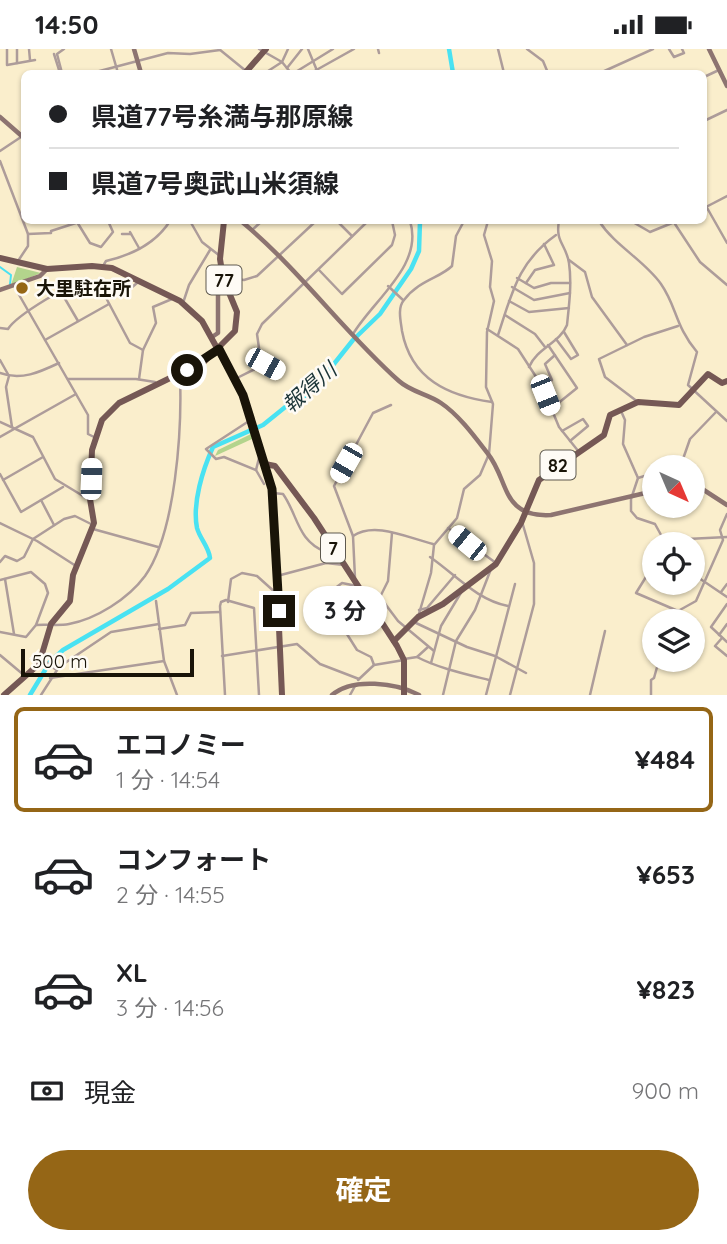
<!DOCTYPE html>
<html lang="ja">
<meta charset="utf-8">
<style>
:root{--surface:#fff;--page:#f2f2f2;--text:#202124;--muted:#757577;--line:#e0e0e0;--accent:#956616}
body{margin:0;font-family:Quicksand,"Noto Sans JP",sans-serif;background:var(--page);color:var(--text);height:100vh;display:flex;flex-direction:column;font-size:26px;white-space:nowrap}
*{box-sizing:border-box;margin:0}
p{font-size:23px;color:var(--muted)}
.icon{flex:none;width:38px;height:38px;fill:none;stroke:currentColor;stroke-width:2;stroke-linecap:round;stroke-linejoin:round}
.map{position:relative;height:646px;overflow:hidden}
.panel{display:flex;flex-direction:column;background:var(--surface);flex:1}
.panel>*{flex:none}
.banner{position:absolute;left:21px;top:21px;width:686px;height:154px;border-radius:10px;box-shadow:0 2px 5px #0004;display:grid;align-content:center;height:154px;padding:0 28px;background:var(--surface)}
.needle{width:46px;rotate:136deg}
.buttons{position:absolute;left:642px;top:406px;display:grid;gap:14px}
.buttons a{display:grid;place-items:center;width:63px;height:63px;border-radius:50%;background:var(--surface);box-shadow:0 2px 5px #0004;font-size:35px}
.scale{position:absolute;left:21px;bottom:18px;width:173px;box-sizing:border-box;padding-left:7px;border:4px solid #191408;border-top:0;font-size:19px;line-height:24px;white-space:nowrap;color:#191408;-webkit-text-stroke:5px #fefbf5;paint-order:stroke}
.end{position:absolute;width:32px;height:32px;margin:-16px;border:9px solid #191408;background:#fff;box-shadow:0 0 0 4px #fff}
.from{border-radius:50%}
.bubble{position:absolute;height:49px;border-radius:24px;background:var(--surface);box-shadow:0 2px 5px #0004;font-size:23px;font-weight:700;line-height:49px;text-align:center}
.car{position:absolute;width:21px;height:42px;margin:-21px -10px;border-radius:9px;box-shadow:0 0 5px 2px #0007;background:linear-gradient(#fff 24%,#345 0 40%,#fff 0 76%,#345 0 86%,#fff 0)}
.banner b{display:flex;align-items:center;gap:24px;height:66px;font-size:26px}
.banner b+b{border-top:2px solid var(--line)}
.banner i{width:18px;height:18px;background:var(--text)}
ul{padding:12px 0 0;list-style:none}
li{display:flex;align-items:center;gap:21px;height:105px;margin:0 14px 10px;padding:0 14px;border:4px solid transparent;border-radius:10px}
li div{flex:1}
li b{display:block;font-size:26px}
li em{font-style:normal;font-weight:700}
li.current{border-color:var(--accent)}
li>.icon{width:63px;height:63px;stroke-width:1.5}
.pay{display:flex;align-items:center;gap:18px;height:77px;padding:0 28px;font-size:26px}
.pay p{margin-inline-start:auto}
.cta{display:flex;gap:14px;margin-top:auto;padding:14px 28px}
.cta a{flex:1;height:80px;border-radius:42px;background:var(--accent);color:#fff;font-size:28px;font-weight:700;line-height:80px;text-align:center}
.status{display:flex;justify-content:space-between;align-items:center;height:49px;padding:0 35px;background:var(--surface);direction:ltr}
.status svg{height:19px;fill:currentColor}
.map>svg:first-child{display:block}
.green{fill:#b3d48c}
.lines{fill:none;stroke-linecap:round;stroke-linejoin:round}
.stream{stroke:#49e2f2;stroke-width:2}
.river{stroke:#49e2f2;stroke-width:4.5}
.street{stroke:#ad9c9a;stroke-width:2.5}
.secondary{stroke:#8d7471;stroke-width:4.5}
.primary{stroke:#755855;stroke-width:6}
.route{stroke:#191408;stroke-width:9}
.poi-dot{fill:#956616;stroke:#fefbf5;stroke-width:2.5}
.labels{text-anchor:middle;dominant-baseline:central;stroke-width:5;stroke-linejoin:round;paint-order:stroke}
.shield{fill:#fefbf5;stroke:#5e594f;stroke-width:2}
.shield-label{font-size:18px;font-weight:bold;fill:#191408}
.poi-label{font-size:19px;font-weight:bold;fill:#191408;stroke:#fefbf5;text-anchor:start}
.water-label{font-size:21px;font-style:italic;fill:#1b3437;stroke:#fefbf5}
</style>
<div class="status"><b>14:50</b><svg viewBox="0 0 49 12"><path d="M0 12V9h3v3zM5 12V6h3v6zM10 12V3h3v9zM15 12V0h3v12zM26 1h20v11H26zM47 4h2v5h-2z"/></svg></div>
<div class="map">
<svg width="727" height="646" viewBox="0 0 727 646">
<rect width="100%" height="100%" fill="#faeecc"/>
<!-- green -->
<g class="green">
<polygon points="17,218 41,224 11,236"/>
<polygon points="251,385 252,390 215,407 218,401"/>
</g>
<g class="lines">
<!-- stream -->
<polyline class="stream" points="0,218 11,226 10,235"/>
<!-- river -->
<g class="river">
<polyline points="449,0 453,24"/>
<path d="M 30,646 L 50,613 L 63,601 L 168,540 L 210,509 C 209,498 200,490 197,479 C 192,454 203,420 213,398 L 263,376 L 294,351 L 308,346 L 318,335 L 353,291 L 380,265 L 411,220 L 419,202 L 420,172"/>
</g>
<!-- street -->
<g class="street">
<polyline points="7,0 7,16 35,11"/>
<polyline points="17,0 17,14"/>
<polyline points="29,0 30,11"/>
<polyline points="111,0 118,24"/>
<polyline points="219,0 246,22"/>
<polyline points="259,0 282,13 291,24"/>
<polyline points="308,0 318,24"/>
<polyline points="378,0 379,4"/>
<polyline points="498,0 504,24"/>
<polyline points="527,0 543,12 548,24"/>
<polyline points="669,0 674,8 684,4 682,0"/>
<polyline points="54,5 60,24"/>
<polyline points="287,19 302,0"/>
<polyline points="62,24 57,5 64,0"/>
<polyline points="92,24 168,4 190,5 220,1"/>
<polyline points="265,24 282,13 288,0"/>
<polyline points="294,24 333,0"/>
<polyline points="311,24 354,0"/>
<polyline points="600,24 653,0"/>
<polyline points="704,28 719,21"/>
<polyline points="704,72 727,61"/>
<polyline points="0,102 21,88"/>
<polyline points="0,112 28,185 28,197 18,212"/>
<polyline points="706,157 727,194"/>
<polyline points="704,159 727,147"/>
<polyline points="190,172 202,193 220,207"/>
<polyline points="337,172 352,187"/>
<path d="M 464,172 L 456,187 L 452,217 C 440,229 419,231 404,251 C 397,259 401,273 402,282 C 411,330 448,347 492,353"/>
<path d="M 599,172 C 615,197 644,211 661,235 C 677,258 675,277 697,303 L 688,336 L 727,372"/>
<polyline points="631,172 650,183 677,172"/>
<polyline points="673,172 700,213 727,236"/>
<polyline points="77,173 90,194 101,198 113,183 108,172"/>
<polyline points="252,181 262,172"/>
<polyline points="130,183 139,199"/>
<polyline points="28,185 51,184 51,182 82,172"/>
<polyline points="122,185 131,185"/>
<polyline points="569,211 585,223 592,248 627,296"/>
<path d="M 103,217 L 106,212 C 132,206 156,194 170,172"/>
<polyline points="319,221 342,245 392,196 395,186 392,172"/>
<polyline points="224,228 244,231 257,227 316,172"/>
<polyline points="517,229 534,239 551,234 570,234"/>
<polyline points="526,234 535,221 554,216 544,195"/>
<polyline points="14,237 88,366 88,385 94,388"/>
<polyline points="388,237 403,251"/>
<polyline points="512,238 534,251 570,244"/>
<polyline points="61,243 78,272"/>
<polyline points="124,245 137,234"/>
<polyline points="509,252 529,263 569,259"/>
<polyline points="183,254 189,236 210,201"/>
<polyline points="505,266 535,285 545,298"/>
<path d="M 0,279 L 8,280 C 16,267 73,231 89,232 L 91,241 L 104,245 L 130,294 L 143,301"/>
<polyline points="487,280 518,300 542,337 559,378 579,403"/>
<path d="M 353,285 C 374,250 424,216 410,172"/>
<path d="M 498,286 C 512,244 518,213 556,186"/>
<polyline points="556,290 571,310 578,306 564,283"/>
<polyline points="45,291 109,255"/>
<polyline points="548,296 577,339 551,360"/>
<polyline points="259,299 257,285 262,275 368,172"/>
<polyline points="0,311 9,327 6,338 12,378"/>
<path d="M 529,318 C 537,299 560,294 567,276 C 569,256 572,235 569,214 C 566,195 555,193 559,172"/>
<path d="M 0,324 C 21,332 40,323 59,314"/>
<polyline points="68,330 136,330 155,333"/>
<polyline points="139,330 143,301 156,274 153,258 172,250"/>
<polyline points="235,330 265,315 277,322"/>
<polyline points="543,340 552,331 545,315 555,306"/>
<polyline points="638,353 605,328 599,310 644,288 678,277"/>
<polyline points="621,362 625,371 623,395 638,429 631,450 631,462 637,469 655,475 666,495"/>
<polyline points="249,372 206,400 216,410 224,408 256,421"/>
<polyline points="0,373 33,388 55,430 88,450"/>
<polyline points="562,382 583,370 588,377 570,392"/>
<polyline points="0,388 76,345"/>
<polyline points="259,409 256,421 264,435"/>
<polyline points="661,418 683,410 690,390 716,363"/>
<polyline points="0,425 21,463 63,438"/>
<polyline points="638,429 654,424"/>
<polyline points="3,431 43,408"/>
<path d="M 273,444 L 283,445 C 298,466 297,492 326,503 L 331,500"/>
<polyline points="41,451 54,476"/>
<polyline points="0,474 37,492 76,517"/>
<polyline points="448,479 496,514"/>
<polyline points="93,480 158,498"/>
<path d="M 353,487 C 375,472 408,489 433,495"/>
<polyline points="678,495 687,490 727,488"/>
<path d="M 430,508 C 456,526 477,551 508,557"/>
<polyline points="0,513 5,507 17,512 24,508 33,490 64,470 75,467 91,475"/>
<polyline points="654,515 636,544 678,562"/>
<polyline points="693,525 727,548"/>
<polyline points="277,527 326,514 344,516"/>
<polyline points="355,529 353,487 334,437 373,364 391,356"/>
<polyline points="5,530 14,585"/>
<polyline points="0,531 31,523 45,535 48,544 36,576 26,588 0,583"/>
<polyline points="357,537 342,534 322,549 320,556 345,582 357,601 371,608 374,616"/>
<polyline points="362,539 380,548 398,572 434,602"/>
<polyline points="721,543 727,535"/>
<polyline points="380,548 388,532 392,484"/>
<polyline points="156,552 164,612 177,646"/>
<polyline points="228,553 231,530 242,524 257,527 277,545"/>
<polyline points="727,555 711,578 727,593"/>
<polyline points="419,561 427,559 455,526"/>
<polyline points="418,568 431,524 434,496 457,469 464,440 480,426 489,405 493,355 486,338 487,283 494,252 490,238 492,212 484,186 488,172"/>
<polyline points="671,572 678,562 696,552 723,491 720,481 727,465"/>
<polyline points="416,574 467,598 495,607 526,624"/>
<path d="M 36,576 C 47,575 58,577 69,575 C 96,570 128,550 145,527 C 176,483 182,380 180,327"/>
<polyline points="159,580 185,576 191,564 220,563"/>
<polyline points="719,586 727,575"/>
<polyline points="722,589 715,597 727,607"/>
<polyline points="0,606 25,627"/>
<polyline points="222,607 297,595 320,615 359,630"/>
<path d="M 417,608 C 438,619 465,625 489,631"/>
<polyline points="41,609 55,620"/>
<polyline points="404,610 417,608 428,598"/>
<polyline points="431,614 441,577 462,542"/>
<polyline points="50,629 164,612"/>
<polyline points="358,631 374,616 404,611"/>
<polyline points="41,646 59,618 111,583 159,575"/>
<polyline points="225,646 220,557 221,553 226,551 254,559 259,646"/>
<polyline points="350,646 355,637"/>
<polyline points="443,646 456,592 475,561 491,520"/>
<polyline points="486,646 515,535"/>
<polyline points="510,646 534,555 534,514 523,476"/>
<polyline points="590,646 605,582"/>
<polyline points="651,646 651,631 654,629 659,611"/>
</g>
<!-- secondary -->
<g class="secondary">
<polyline points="134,0 141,24"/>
<polyline points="709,0 727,37"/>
<polyline points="0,68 24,89"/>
<path d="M 241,172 C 299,220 343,282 399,332 C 411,343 428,345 441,354 C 459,366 475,388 488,405 C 509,431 501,469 551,466 L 654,442"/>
<polyline points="0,241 40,227 47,220"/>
<polyline points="212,288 218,284 218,236 224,232"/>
<polyline points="693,434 727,456"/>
<path d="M 332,646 C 352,628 397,634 419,646"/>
</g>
<!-- primary -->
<g class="primary">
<polyline points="245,24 266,0"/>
<polyline points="0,209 47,220 92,217 112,219 180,252 202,272 243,346 273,444 282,646"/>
<polyline points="265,415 275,417 314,469 397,597 404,611 404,646"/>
<polyline points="394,592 418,568 443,555 496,515 521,474 539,431 604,386 610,366 638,353 679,356 708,325 722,334 727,332"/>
<polyline points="4,646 39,615 51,575 70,552 73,526 94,474 90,450 92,401 102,371 119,354 205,312 235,282 237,263 223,229 220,210 224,172"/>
</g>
</g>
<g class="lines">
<!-- route -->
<polyline class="route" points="187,321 219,300 243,346 272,440 279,562"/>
</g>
<!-- markers -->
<circle class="poi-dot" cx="22" cy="239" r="7"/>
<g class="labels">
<!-- shield labels -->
<g class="shield">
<rect x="206.5" y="216.5" width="35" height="29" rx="5"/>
<rect x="540.5" y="401.5" width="35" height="29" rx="5"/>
<rect x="321" y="484.5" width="24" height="29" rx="5"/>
</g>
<g class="shield-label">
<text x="224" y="231">77</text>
<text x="558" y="416">82</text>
<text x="333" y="499">7</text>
</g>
<!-- poi labels -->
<g class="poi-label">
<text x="36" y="239">大里駐在所</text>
</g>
<!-- water labels -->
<g class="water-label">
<text transform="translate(309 338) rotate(-41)">報得川</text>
</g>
</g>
</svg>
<div class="buttons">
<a><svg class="needle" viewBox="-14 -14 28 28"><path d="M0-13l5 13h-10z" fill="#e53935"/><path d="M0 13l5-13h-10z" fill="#757577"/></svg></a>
<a><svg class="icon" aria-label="locate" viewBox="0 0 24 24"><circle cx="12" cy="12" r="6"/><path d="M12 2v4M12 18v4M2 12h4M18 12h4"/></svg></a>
<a><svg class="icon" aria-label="layers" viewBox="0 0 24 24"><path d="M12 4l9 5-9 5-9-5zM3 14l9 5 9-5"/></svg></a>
</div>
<div class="scale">500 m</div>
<i class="end from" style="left:187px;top:321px"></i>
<i class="end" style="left:279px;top:562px"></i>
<div class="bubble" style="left:303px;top:537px;width:84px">3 分</div>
<i class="car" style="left:265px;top:315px;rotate:119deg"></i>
<i class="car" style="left:545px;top:346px;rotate:158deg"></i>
<i class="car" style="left:346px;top:414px;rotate:210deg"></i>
<i class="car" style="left:91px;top:430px;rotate:2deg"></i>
<i class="car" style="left:467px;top:494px;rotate:309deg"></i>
<div class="banner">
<b><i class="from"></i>県道77号糸満与那原線</b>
<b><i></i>県道7号奥武山米須線</b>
</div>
</div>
<section class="panel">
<ul>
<li class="current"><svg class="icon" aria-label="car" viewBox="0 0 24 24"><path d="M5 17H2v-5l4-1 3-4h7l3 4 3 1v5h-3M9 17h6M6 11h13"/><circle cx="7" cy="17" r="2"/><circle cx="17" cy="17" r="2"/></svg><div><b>エコノミー</b><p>1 分 · 14:54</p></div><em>¥484</em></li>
<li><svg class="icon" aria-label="car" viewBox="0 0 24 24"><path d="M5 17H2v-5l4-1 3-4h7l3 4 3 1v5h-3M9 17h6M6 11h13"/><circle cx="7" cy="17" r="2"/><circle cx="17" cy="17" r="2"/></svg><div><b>コンフォート</b><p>2 分 · 14:55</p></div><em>¥653</em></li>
<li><svg class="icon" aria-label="car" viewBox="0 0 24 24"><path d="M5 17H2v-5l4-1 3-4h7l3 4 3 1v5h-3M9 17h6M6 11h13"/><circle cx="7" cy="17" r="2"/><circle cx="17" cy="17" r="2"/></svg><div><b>XL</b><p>3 分 · 14:56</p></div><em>¥823</em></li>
</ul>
<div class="pay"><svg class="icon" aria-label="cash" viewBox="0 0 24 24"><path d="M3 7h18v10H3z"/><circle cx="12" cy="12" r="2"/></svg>現金<p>900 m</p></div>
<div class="cta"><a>確定</a></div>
</section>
